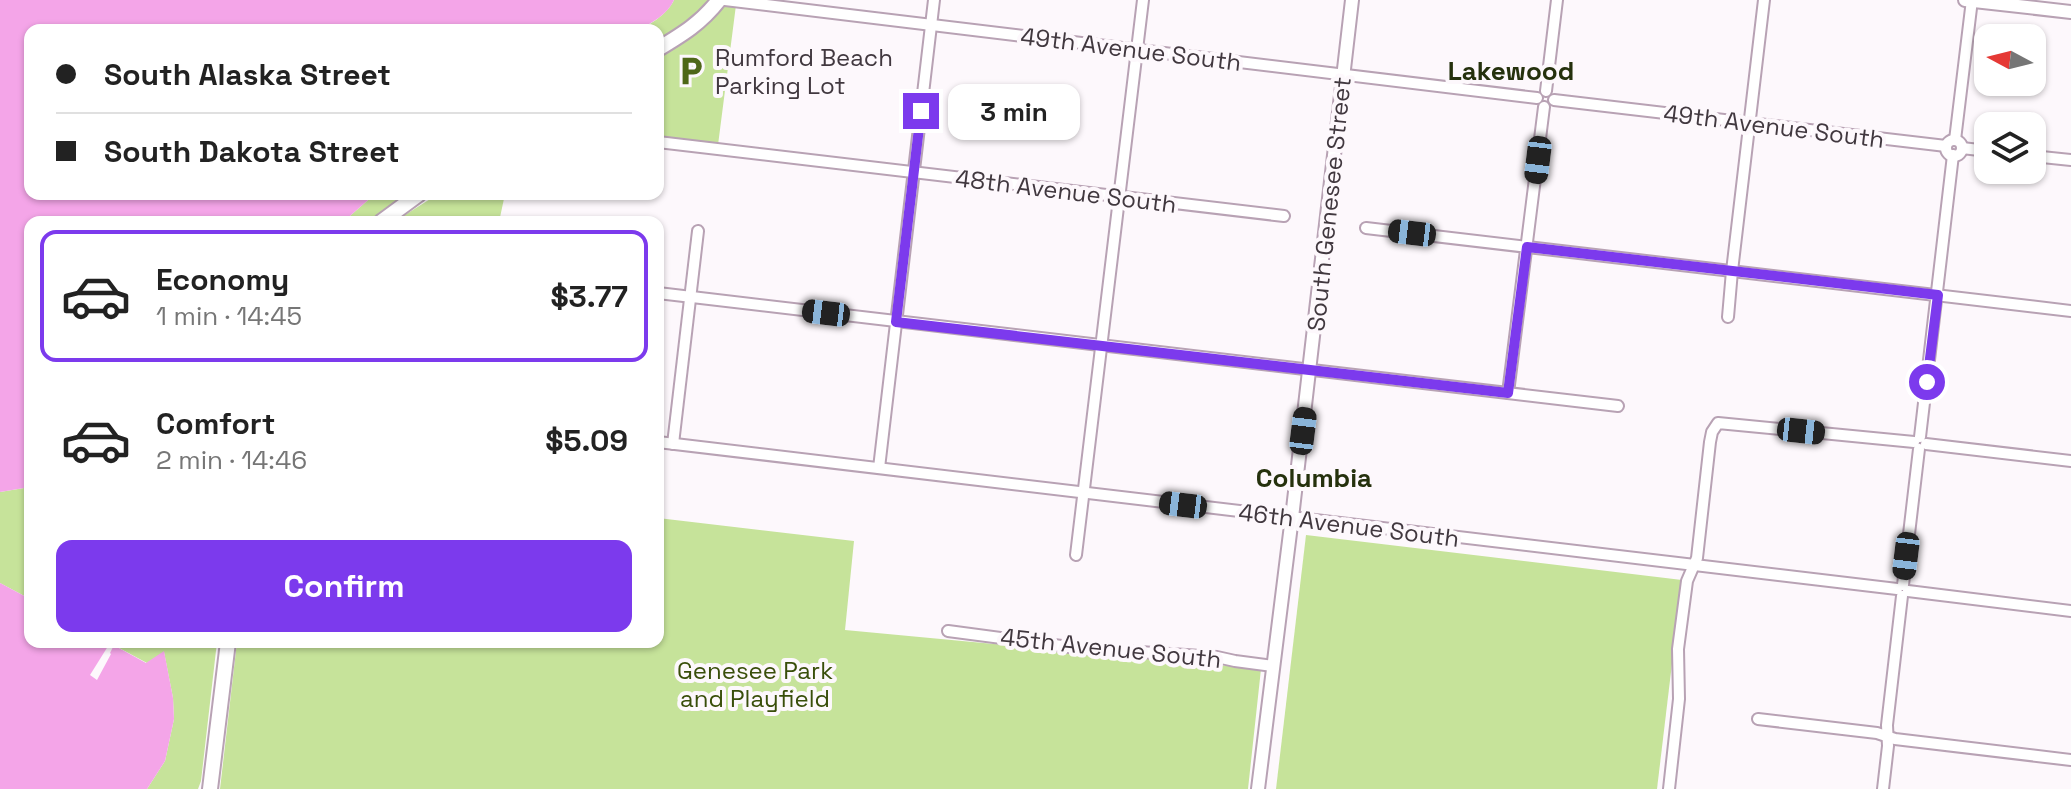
<!DOCTYPE html>
<meta charset="utf-8">
<style>
:root{--surface:#fff;--page:#f2f2f2;--text:#222;--muted:#767676;--line:#e0e0e0;--accent:#7c3aed}
body{margin:0;font-family:"Space Grotesk",sans-serif;background:var(--page);color:var(--text);height:100vh;display:flex;flex-direction:column;font-size:30px;white-space:nowrap}
*{box-sizing:border-box;margin:0}
p{font-size:26px;color:var(--muted)}
.icon{flex:none;width:44px;height:44px;fill:none;stroke:currentColor;stroke-width:2;stroke-linecap:round;stroke-linejoin:round}
.map{position:relative;flex:1;overflow:hidden}
.side{position:absolute;left:24px;top:216px;width:640px;height:432px;display:flex;flex-direction:column;background:var(--surface);border-radius:16px;box-shadow:0 2px 6px #0004}
.side>*{flex:none}
.guide{position:absolute;left:24px;top:24px;width:640px;height:176px;border-radius:16px;box-shadow:0 2px 6px #0004;display:grid;align-content:center;height:176px;padding:0 32px;background:var(--surface)}
.needle{width:52px;rotate:277deg}
.tools{position:absolute;left:1974px;top:24px;display:grid;gap:16px}
.tools a{display:grid;place-items:center;width:72px;height:72px;border-radius:16px;background:var(--surface);box-shadow:0 2px 6px #0004;font-size:40px}
.end{position:absolute;width:36px;height:36px;margin:-18px;border:10px solid #7c3aed;background:#fff;box-shadow:0 0 0 4px #fff}
.from{border-radius:50%}
.bubble{position:absolute;height:56px;border-radius:16px;background:var(--surface);box-shadow:0 2px 6px #0004;font-size:26px;font-weight:700;line-height:56px;text-align:center}
.car{position:absolute;width:24px;height:48px;margin:-24px -12px;border-radius:10px;box-shadow:0 0 6px 2px #0007;background:linear-gradient(#222 24%,#8ab4d8 0 40%,#222 0 76%,#8ab4d8 0 86%,#222 0)}
.guide b{display:flex;align-items:center;gap:28px;height:76px;font-size:30px}
.guide b+b{border-top:2px solid var(--line)}
.guide i{width:20px;height:20px;background:var(--text)}
ul{padding:14px 0 0;list-style:none}
li{display:flex;align-items:center;gap:24px;height:132px;margin:0 16px 12px;padding:0 16px;border:4px solid transparent;border-radius:16px}
li div{flex:1}
li b{display:block;font-size:30px}
li em{font-style:normal;font-weight:700}
li.active{border-color:var(--accent)}
li>.icon{width:72px;height:72px;stroke-width:1.5}
.button{display:flex;gap:16px;margin-top:auto;padding:16px 32px}
.button a{flex:1;height:92px;border-radius:16px;background:var(--accent);color:#fff;font-size:32px;font-weight:700;line-height:92px;text-align:center}
.map>svg:first-child{display:block}
.green{fill:#c6e39a}
.water{fill:#f4a5e8}
.pier{fill:#fdf8fc}
.lines{fill:none;stroke-linecap:round;stroke-linejoin:round}
.minor-casing{stroke:#b8a2b4;stroke-width:14}
.tertiary-casing{stroke:#b8a2b4;stroke-width:16}
.secondary-casing{stroke:#b8a2b4;stroke-width:18}
.minor{stroke:#fff;stroke-width:10}
.tertiary{stroke:#fff;stroke-width:12}
.secondary{stroke:#fff;stroke-width:14}
.route{stroke:#7c3aed;stroke-width:10}
.labels{text-anchor:middle;dominant-baseline:central;stroke-width:8;stroke-linejoin:round;paint-order:stroke}
.street-label{font-size:24px;fill:#41383f;stroke:#fdf8fc}
.poi-label{font-size:24px;fill:#41383f;stroke:#fdf8fc;text-anchor:start}
.park-label{font-size:24px;fill:#394e0a;stroke:#fdf8fc}
.neighbourhood-label{font-size:26px;font-weight:bold;fill:#25310d;stroke:#fdf8fc}
</style>
<div class="map">
<svg width="2071" height="789" viewBox="0 0 2071 789">
<rect width="100%" height="100%" fill="#fdf8fc"/>
<!-- green -->
<g class="green">
<path d="M 674,0 L 712,0 L 736,5 L 718,145 L 658,139 L 658,30 L 637,30 C 651,25 668,13 674,0 Z"/>
<polygon points="375,194 414,194 374,222 343,222"/>
<polygon points="438,194 505,194 499,222 394,222"/>
<polygon points="30,487 30,599 0,583 0,492"/>
<polygon points="658,518 854,541 845,630 1261,669 1248,789 220,789 237,642 658,642"/>
<polygon points="1306,535 1682,580 1657,789 1276,789"/>
<polygon points="108,642 217,642 201,781 198,789 147,789 165,761 174,719 173,698 164,652 147,663"/>
</g>
<!-- water -->
<g class="water">
<path d="M 0,0 L 674,0 C 668,14 651,24 637,30 L 30,30 L 30,194 L 375,194 L 343,222 L 30,222 L 30,487 L 0,492 Z"/>
<polygon points="0,583 30,599 30,642 108,642 146,663 164,651 173,698 174,719 165,761 147,789 0,789"/>
</g>
<!-- pier -->
<polygon class="pier" points="110,643 114,645 110,653 111,654 97,680 90,675"/>
<g class="lines">
<!-- minor casing -->
<g class="minor-casing">
<g id="minor">
<polyline points="725,0 1537,98"/>
<polyline points="1546,91 1557,0"/>
<polyline points="1554,100 1946,146"/>
<polyline points="1955,140 1972,0"/>
<circle cx="1954" cy="148" r="8"/>
<polyline points="658,142 1284,216"/>
<polyline points="1962,148 1988,151"/>
<polyline points="2032,156 2071,160"/>
<polyline points="1366,228 2071,311"/>
<polyline points="658,293 1618,406"/>
<polyline points="1728,317 1732,271 1764,0"/>
<polyline points="1508,393 1544,107"/>
<polyline points="1920,437 1953,155"/>
<polyline points="658,442 1897,589"/>
<polyline points="673,444 698,231"/>
<polyline points="1926,444 2071,461"/>
<polyline points="879,468 934,0"/>
<polyline points="1076,555 1143,0"/>
<polyline points="1903,585 1919,449"/>
<polyline points="1908,591 2071,611"/>
<polyline points="948,631 1077,648 1217,657 1235,661 1273,666"/>
<polyline points="1758,719 1877,733 1895,739 2071,760"/>
<polyline points="1669,789 1679,699 1678,649 1687,581 1697,558 1710,442 1712,432 1718,423 1914,442"/>
<polyline points="1883,789 1888,746 1887,725 1902,596"/>
</g>
</g>
<!-- tertiary casing -->
<g class="tertiary-casing">
<g id="tertiary">
<polyline points="1965,0 2071,12"/>
<polyline points="1258,789 1293,509 1352,0"/>
</g>
</g>
<!-- secondary casing -->
<g class="secondary-casing">
<g id="secondary">
<path d="M 658,49 C 683,34 701,23 719,0"/>
<polyline points="381,222 419,194"/>
<polyline points="210,789 228,642"/>
</g>
</g>
<!-- minor -->
<use href="#minor" class="minor"/>
<!-- tertiary -->
<use href="#tertiary" class="tertiary"/>
<!-- secondary -->
<use href="#secondary" class="secondary"/>
</g>
<g class="lines">
<!-- route -->
<polyline class="route" points="921,111 896,322 1508,393 1527,247 1938,295 1927,382"/>
</g>
<!-- icons -->
<defs>
<g id="parking-bare" transform="scale(2.4)"><path d="M-3.5-5.5H1a3.5 3.5 0 0 1 0 7H-1V5.5H-3.5ZM-1-3.4V-.6H.8a1.4 1.4 0 0 0 0-2.8Z" fill="#4e6718" stroke="#fdf8fc" stroke-width="2.5" paint-order="stroke"/></g>
</defs>
<g fill-rule="evenodd">
<use href="#parking-bare" x="691" y="71"/>
</g>
<g class="labels">
<!-- street labels -->
<g class="street-label">
<text transform="translate(1131 49) rotate(7)">49th Avenue South</text>
<text transform="translate(1774 126) rotate(7)">49th Avenue South</text>
<text transform="translate(1066 191) rotate(7)">48th Avenue South</text>
<text transform="translate(1329 204) rotate(-84)">South Genesee Street</text>
<text transform="translate(1349 525) rotate(7)">46th Avenue South</text>
<text transform="translate(1111 648) rotate(6)">45th Avenue South</text>
</g>
<!-- poi labels -->
<g class="poi-label">
<text x="715" y="57">Rumford Beach<tspan x="715" dy="28">Parking Lot</tspan></text>
</g>
<!-- park labels -->
<g class="park-label">
<text x="755" y="670">Genesee Park<tspan x="755" dy="28">and Playfield</tspan></text>
</g>
<!-- neighbourhood labels -->
<g class="neighbourhood-label">
<text x="1511" y="71">Lakewood</text>
<text x="1314" y="478">Columbia</text>
</g>
</g>
</svg>
<div class="tools">
<a><svg class="needle" viewBox="-14 -14 28 28"><path d="M0-13l5 13h-10z" fill="#e53935"/><path d="M0 13l5-13h-10z" fill="#767676"/></svg></a>
<a><svg class="icon" aria-label="layers" viewBox="0 0 24 24"><path d="M12 4l9 5-9 5-9-5zM3 14l9 5 9-5"/></svg></a>
</div>
<i class="end from" style="left:1927px;top:382px"></i>
<i class="end" style="left:921px;top:111px"></i>
<div class="bubble" style="left:948px;top:84px;width:132px">3 min</div>
<i class="car" style="left:1538px;top:160px;rotate:187deg"></i>
<i class="car" style="left:1412px;top:233px;rotate:277deg"></i>
<i class="car" style="left:826px;top:313px;rotate:277deg"></i>
<i class="car" style="left:1303px;top:431px;rotate:7deg"></i>
<i class="car" style="left:1801px;top:431px;rotate:96deg"></i>
<i class="car" style="left:1183px;top:505px;rotate:277deg"></i>
<i class="car" style="left:1906px;top:556px;rotate:187deg"></i>
<div class="guide">
<b><i class="from"></i>South Alaska Street</b>
<b><i></i>South Dakota Street</b>
</div>
<section class="side">
<ul>
<li class="active"><svg class="icon" aria-label="car" viewBox="0 0 24 24"><path d="M5 17H2v-5l4-1 3-4h7l3 4 3 1v5h-3M9 17h6M6 11h13"/><circle cx="7" cy="17" r="2"/><circle cx="17" cy="17" r="2"/></svg><div><b>Economy</b><p>1 min · 14:45</p></div><em>$3.77</em></li>
<li><svg class="icon" aria-label="car" viewBox="0 0 24 24"><path d="M5 17H2v-5l4-1 3-4h7l3 4 3 1v5h-3M9 17h6M6 11h13"/><circle cx="7" cy="17" r="2"/><circle cx="17" cy="17" r="2"/></svg><div><b>Comfort</b><p>2 min · 14:46</p></div><em>$5.09</em></li>
</ul>
<div class="button"><a>Confirm</a></div>
</section>
</div>
